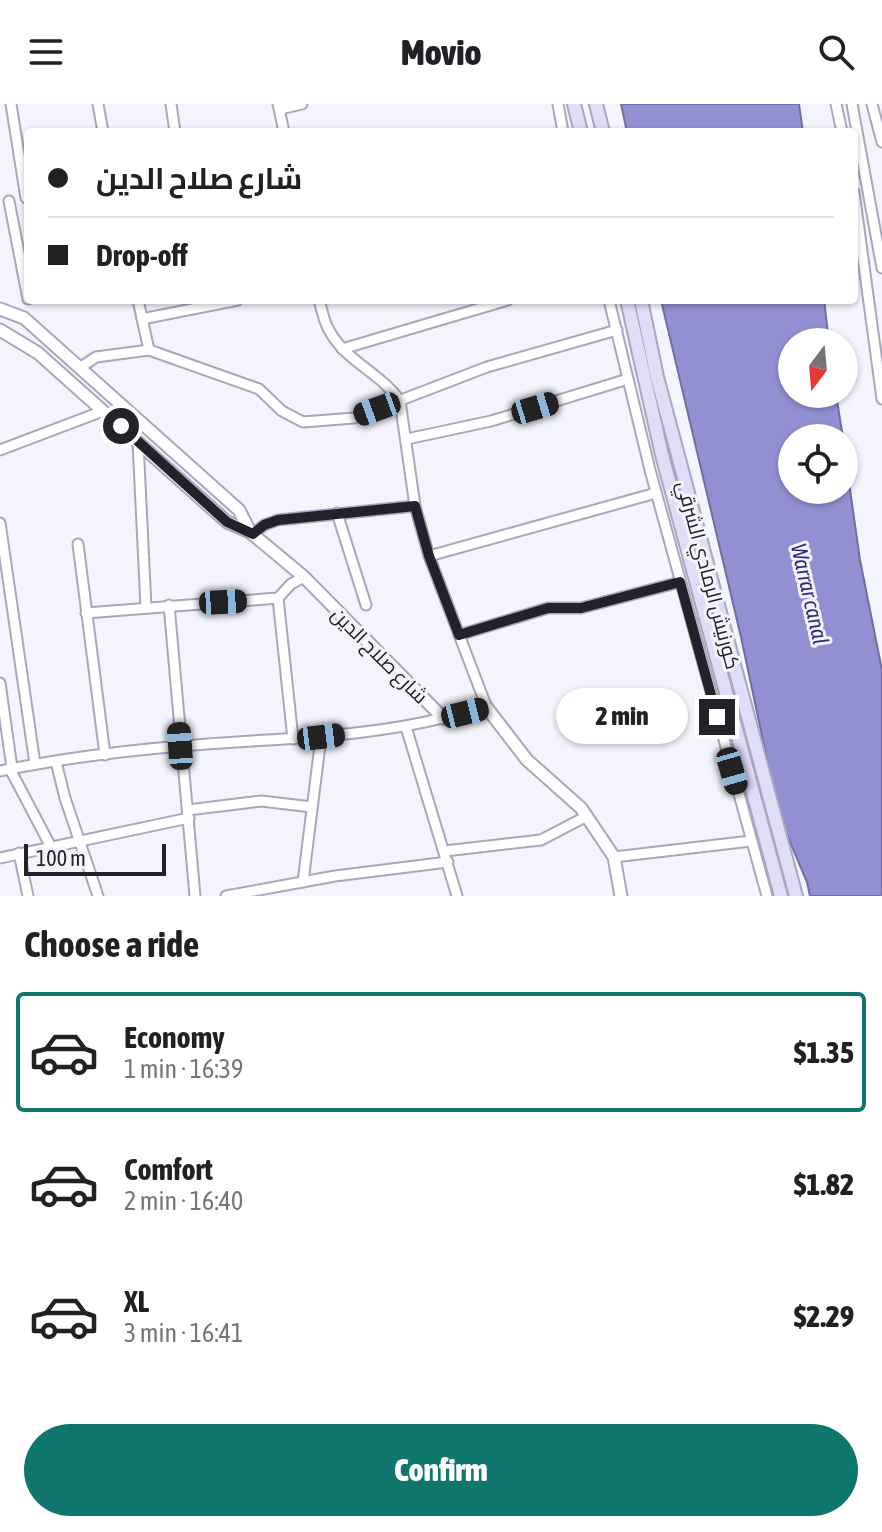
<!DOCTYPE html>
<meta charset="utf-8">
<style>
:root{--surface:#fff;--page:#f6f6f6;--text:#202124;--muted:#757577;--line:#e0e0e0;--accent:#0f766e}
body{margin:0;font-family:"Asap Condensed",Cairo,sans-serif;background:var(--page);color:var(--text);height:100vh;display:flex;flex-direction:column;font-size:30px;white-space:nowrap}
*{box-sizing:border-box;margin:0}
p{font-size:26px;color:var(--muted)}
.icon{flex:none;width:44px;height:44px;fill:none;stroke:currentColor;stroke-width:2;stroke-linecap:round;stroke-linejoin:round}
.map{position:relative;height:792px;overflow:hidden}
.panel{display:flex;flex-direction:column;background:var(--surface);flex:1}
.panel>*{flex:none}
.guide{position:absolute;left:24px;top:24px;width:834px;height:176px;border-radius:8px;box-shadow:0 2px 6px #0004;display:grid;align-content:center;height:176px;padding:0 24px;background:var(--surface)}
.needle{width:52px;rotate:196deg}
.controls{position:absolute;left:778px;top:224px;display:grid;gap:16px}
.controls a{display:grid;place-items:center;width:80px;height:80px;border-radius:50%;background:var(--surface);box-shadow:0 2px 6px #0004;font-size:40px}
.scale{position:absolute;left:24px;bottom:20px;width:142px;box-sizing:border-box;padding-left:8px;border:4px solid #22222a;border-top:0;font-size:22px;line-height:28px;white-space:nowrap;color:#22222a;-webkit-text-stroke:6px #f4f4fd;paint-order:stroke}
.end{position:absolute;width:36px;height:36px;margin:-18px;border:10px solid #22222a;background:#fff;box-shadow:0 0 0 4px #fff}
.from{border-radius:50%}
.bubble{position:absolute;height:56px;border-radius:28px;background:var(--surface);box-shadow:0 2px 6px #0004;font-size:26px;font-weight:800;line-height:56px;text-align:center}
.car{position:absolute;width:24px;height:48px;margin:-24px -12px;border-radius:10px;box-shadow:0 0 6px 2px #0007;background:linear-gradient(#222 24%,#8ab4d8 0 40%,#222 0 76%,#8ab4d8 0 86%,#222 0)}
.guide b{display:flex;align-items:center;gap:28px;height:76px;font-size:30px}
.guide b+b{border-top:2px solid var(--line)}
.guide i{width:20px;height:20px;background:var(--text)}
ul{padding:0;list-style:none}
li{display:flex;align-items:center;gap:24px;height:120px;margin:0 16px 12px;padding:0 8px;border:4px solid transparent;border-radius:8px}
li div{flex:1}
li b{display:block;font-size:30px}
li em{font-style:normal;font-weight:800}
li.on{border-color:var(--accent)}
li>.icon{width:72px;height:72px;stroke-width:1.5}
h2{padding:0 24px;font-size:36px;line-height:96px}
.action{display:flex;gap:16px;margin-top:auto;padding:16px 24px}
.action a{flex:1;height:92px;border-radius:48px;background:var(--accent);color:#fff;font-size:32px;font-weight:800;line-height:92px;text-align:center}
header{display:flex;justify-content:space-between;align-items:center;height:104px;padding:0 24px;background:var(--surface);font-size:36px;font-weight:800}
.map>svg:first-child{display:block}
.water{fill:#9290d3;stroke:#706fa0;stroke-width:2}
.lines{fill:none;stroke-linecap:round;stroke-linejoin:round}
.minor-casing{stroke:#a7a8bc;stroke-width:13}
.tertiary-casing{stroke:#a7a8bc;stroke-width:15}
.secondary-casing{stroke:#a7a8bc;stroke-width:16}
.minor{stroke:#fff;stroke-width:9}
.tertiary{stroke:#fff;stroke-width:11}
.secondary{stroke:#dfddf8;stroke-width:12}
.route{stroke:#22222a;stroke-width:10}
.labels{text-anchor:middle;dominant-baseline:central;stroke-width:6;stroke-linejoin:round;paint-order:stroke}
.street-label{font-size:20px;fill:#22222a;stroke:#f4f4fd}
.water-label{font-size:22px;font-style:italic;fill:#362878;stroke:#f4f4fd}
</style>
<header><svg class="icon" aria-label="menu" viewBox="0 0 24 24"><path d="M4 6h16M4 12h16M4 18h16"/></svg>Movio<svg class="icon" aria-label="search" viewBox="0 0 24 24"><circle cx="10" cy="10" r="6"/><path d="M15 15l6 6"/></svg></header>
<div class="map">
<svg width="882" height="792" viewBox="0 0 882 792">
<rect width="100%" height="100%" fill="#f4f4fd"/>
<!-- water -->
<g class="water">
<polygon points="621,0 799,0 803,28 627,28"/>
<polygon points="661,196 824,196 829,238 792,238 792,290 836,290 843,334 792,334 792,386 844,386 844,343 860,456 882,566 882,792 810,792 807,778 779,712 741,533"/>
</g>
<g class="lines">
<!-- minor casing -->
<g class="minor-casing">
<g id="minor">
<polyline points="11,0 26,94"/>
<polyline points="98,0 103,28"/>
<polyline points="171,0 175,28"/>
<polyline points="278,0 284,28"/>
<polyline points="558,0 563,28"/>
<polyline points="836,0 842,28"/>
<polyline points="852,0 882,164"/>
<polyline points="872,0 882,38"/>
<polyline points="280,5 302,0"/>
<polyline points="854,88 882,295"/>
<polyline points="9,97 28,195"/>
<polyline points="138,196 149,246"/>
<path d="M 319,196 C 322,206 324,218 329,226 C 345,257 381,269 400,297 L 415,402 L 429,452 L 487,604"/>
<polyline points="609,196 650,366 767,792"/>
<polyline points="142,215 238,196"/>
<polyline points="342,245 508,196"/>
<polyline points="81,263 96,253 149,246 259,285 282,307 303,318 354,314 487,263 617,226"/>
<polyline points="407,335 491,317 628,275"/>
<polyline points="138,338 146,503"/>
<polyline points="0,346 103,307"/>
<polyline points="337,409 366,501"/>
<polyline points="0,419 35,660"/>
<polyline points="253,430 264,421 278,416 415,402"/>
<polyline points="78,440 105,651"/>
<polyline points="429,452 656,389"/>
<polyline points="278,494 293,635"/>
<polyline points="169,501 195,792"/>
<polyline points="86,509 278,494 291,480 304,473"/>
<polyline points="459,531 548,504 581,504 680,478"/>
<polyline points="0,579 12,664"/>
<polyline points="406,623 457,792"/>
<polyline points="56,658 65,694 98,792"/>
<polyline points="10,665 51,743"/>
<path d="M 0,667 C 59,655 121,647 182,642 C 269,634 357,635 443,614"/>
<polyline points="188,706 261,697 312,703"/>
<polyline points="445,747 541,736 587,712"/>
<polyline points="19,749 28,792"/>
<polyline points="614,753 751,737"/>
<polyline points="0,754 189,714"/>
<polyline points="303,778 321,633"/>
<polyline points="226,792 335,772 448,758"/>
</g>
</g>
<!-- tertiary casing -->
<g class="tertiary-casing">
<g id="tertiary">
<polyline points="0,205 24,214 239,406 250,428"/>
<polyline points="0,226 38,249 227,418 250,428 304,473 443,614 487,604 527,656 581,704 614,753 621,792"/>
</g>
</g>
<!-- secondary casing -->
<g class="secondary-casing">
<g id="secondary">
<polyline points="574,0 581,28"/>
<polyline points="596,0 603,28"/>
<polyline points="627,196 662,351 781,792"/>
<polyline points="641,196 657,273 796,792"/>
</g>
</g>
<!-- minor -->
<use href="#minor" class="minor"/>
<!-- tertiary -->
<use href="#tertiary" class="tertiary"/>
<!-- secondary -->
<use href="#secondary" class="secondary"/>
</g>
<g class="lines">
<!-- route -->
<polyline class="route" points="121,322 227,418 253,430 264,421 278,416 415,402 429,452 459,531 548,504 581,504 680,478 717,613"/>
</g>
<g class="labels">
<!-- street labels -->
<g class="street-label">
<text transform="translate(709 471) rotate(75)">كورنيش الرمادي الشرقي</text>
<text transform="translate(380 551) rotate(45)">شارع صلاح الدين</text>
</g>
<!-- water labels -->
<g class="water-label">
<text transform="translate(810 490) rotate(77)">Warrar canal</text>
</g>
</g>
</svg>
<div class="controls">
<a><svg class="needle" viewBox="-14 -14 28 28"><path d="M0-13l5 13h-10z" fill="#e53935"/><path d="M0 13l5-13h-10z" fill="#757577"/></svg></a>
<a><svg class="icon" aria-label="locate" viewBox="0 0 24 24"><circle cx="12" cy="12" r="6"/><path d="M12 2v4M12 18v4M2 12h4M18 12h4"/></svg></a>
</div>
<div class="scale">100 m</div>
<i class="end from" style="left:121px;top:322px"></i>
<i class="end" style="left:717px;top:613px"></i>
<div class="bubble" style="left:556px;top:584px;width:132px">2 min</div>
<i class="car" style="left:535px;top:304px;rotate:73deg"></i>
<i class="car" style="left:377px;top:305px;rotate:250deg"></i>
<i class="car" style="left:223px;top:498px;rotate:87deg"></i>
<i class="car" style="left:465px;top:609px;rotate:76deg"></i>
<i class="car" style="left:321px;top:633px;rotate:83deg"></i>
<i class="car" style="left:180px;top:642px;rotate:356deg"></i>
<i class="car" style="left:732px;top:667px;rotate:164deg"></i>
<div class="guide">
<b><i class="from"></i>شارع صلاح الدين</b>
<b><i></i>Drop-off</b>
</div>
</div>
<section class="panel">
<h2>Choose a ride</h2>
<ul>
<li class="on"><svg class="icon" aria-label="car" viewBox="0 0 24 24"><path d="M5 17H2v-5l4-1 3-4h7l3 4 3 1v5h-3M9 17h6M6 11h13"/><circle cx="7" cy="17" r="2"/><circle cx="17" cy="17" r="2"/></svg><div><b>Economy</b><p>1 min · 16:39</p></div><em>$1.35</em></li>
<li><svg class="icon" aria-label="car" viewBox="0 0 24 24"><path d="M5 17H2v-5l4-1 3-4h7l3 4 3 1v5h-3M9 17h6M6 11h13"/><circle cx="7" cy="17" r="2"/><circle cx="17" cy="17" r="2"/></svg><div><b>Comfort</b><p>2 min · 16:40</p></div><em>$1.82</em></li>
<li><svg class="icon" aria-label="car" viewBox="0 0 24 24"><path d="M5 17H2v-5l4-1 3-4h7l3 4 3 1v5h-3M9 17h6M6 11h13"/><circle cx="7" cy="17" r="2"/><circle cx="17" cy="17" r="2"/></svg><div><b>XL</b><p>3 min · 16:41</p></div><em>$2.29</em></li>
</ul>
<div class="action"><a>Confirm</a></div>
</section>
